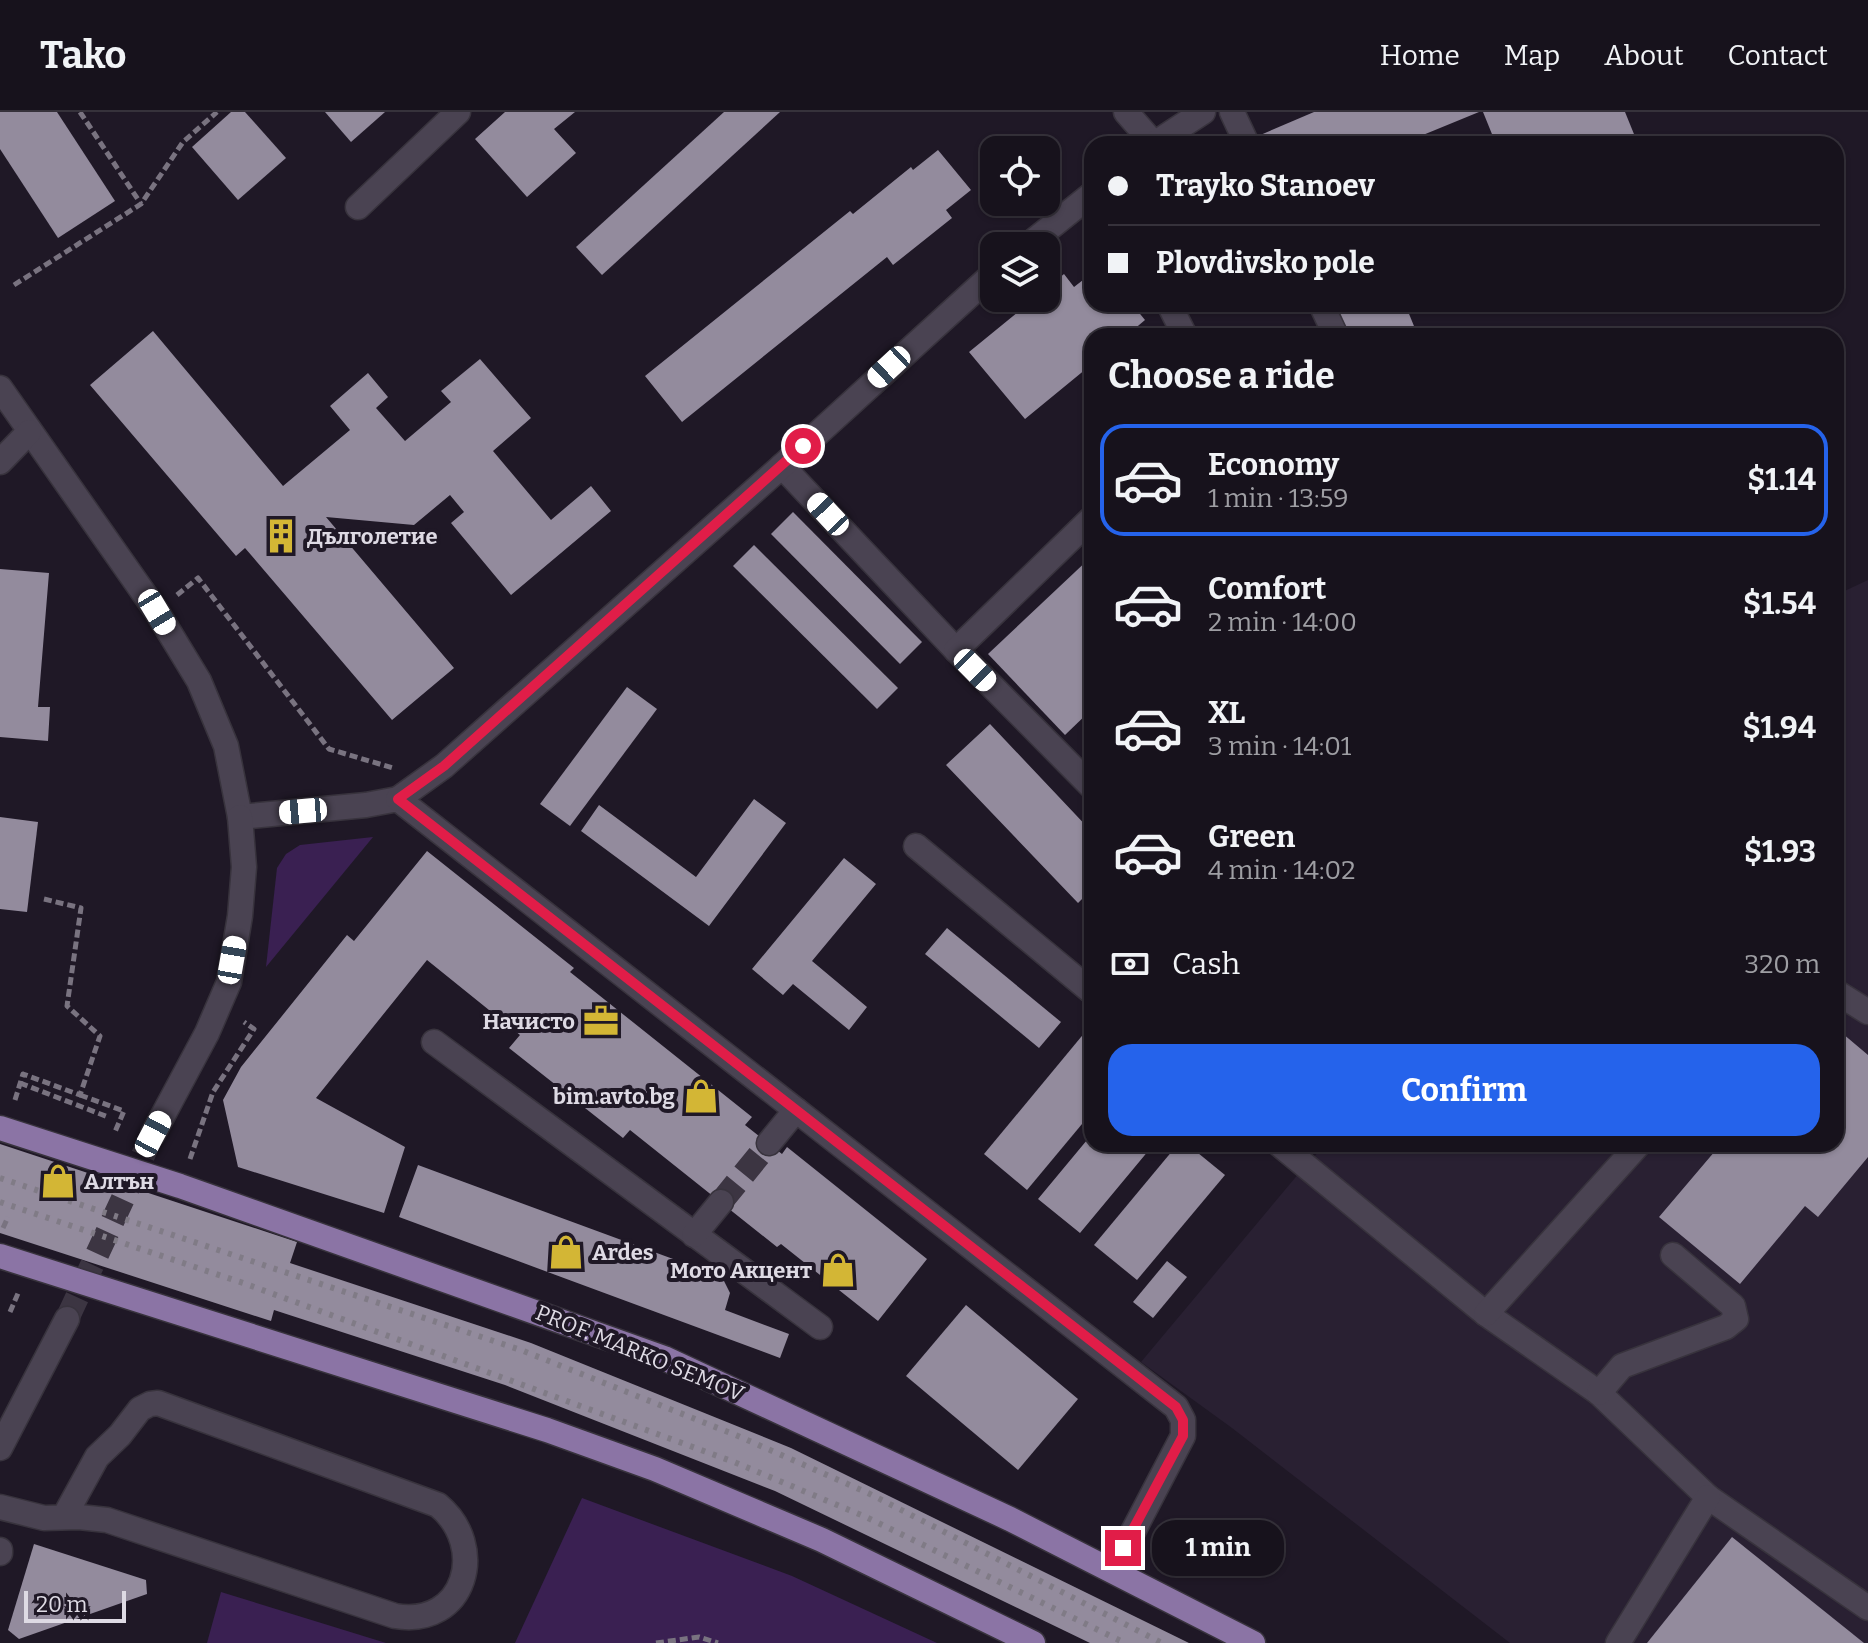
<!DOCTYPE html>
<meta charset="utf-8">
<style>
:root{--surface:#17121c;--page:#242029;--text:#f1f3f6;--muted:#9e9ea3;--line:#36323b;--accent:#2563eb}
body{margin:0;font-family:Bitter,serif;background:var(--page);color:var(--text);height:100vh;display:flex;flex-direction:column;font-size:30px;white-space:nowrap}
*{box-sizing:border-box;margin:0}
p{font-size:26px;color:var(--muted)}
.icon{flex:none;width:44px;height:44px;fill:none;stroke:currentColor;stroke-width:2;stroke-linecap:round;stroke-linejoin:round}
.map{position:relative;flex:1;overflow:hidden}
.panel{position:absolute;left:1084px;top:216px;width:760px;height:824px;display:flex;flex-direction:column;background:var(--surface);border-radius:24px;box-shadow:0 2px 6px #0004,0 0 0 2px var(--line)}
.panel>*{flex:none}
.hud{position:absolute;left:1084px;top:24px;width:760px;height:176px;border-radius:24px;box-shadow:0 2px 6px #0004,0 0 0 2px var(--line);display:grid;align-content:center;height:176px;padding:0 24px;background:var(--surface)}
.controls{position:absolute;left:980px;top:24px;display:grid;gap:16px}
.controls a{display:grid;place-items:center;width:80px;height:80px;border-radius:16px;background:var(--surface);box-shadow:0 2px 6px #0004,0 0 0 2px var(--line);font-size:40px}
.scale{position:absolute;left:24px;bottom:20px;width:102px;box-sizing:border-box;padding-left:8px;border:4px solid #dedae4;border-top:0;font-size:22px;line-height:28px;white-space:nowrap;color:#dedae4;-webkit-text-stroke:6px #1f1826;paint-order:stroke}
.end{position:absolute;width:36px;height:36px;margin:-18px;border:10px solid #e11d48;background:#fff;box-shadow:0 0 0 4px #fff}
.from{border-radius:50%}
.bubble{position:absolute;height:56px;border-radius:24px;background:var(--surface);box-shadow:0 2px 6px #0004,0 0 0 2px var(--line);font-size:26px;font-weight:700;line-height:56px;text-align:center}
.car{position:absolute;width:24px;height:48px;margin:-24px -12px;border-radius:10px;box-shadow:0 0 6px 2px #0007;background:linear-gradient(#fff 24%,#345 0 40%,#fff 0 76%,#345 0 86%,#fff 0)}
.hud b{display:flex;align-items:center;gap:28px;height:76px;font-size:30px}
.hud b+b{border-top:2px solid var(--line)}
.hud i{width:20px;height:20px;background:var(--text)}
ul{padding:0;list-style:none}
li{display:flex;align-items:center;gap:24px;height:112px;margin:0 16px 12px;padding:0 8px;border:4px solid transparent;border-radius:24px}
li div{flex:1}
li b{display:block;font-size:30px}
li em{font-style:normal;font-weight:700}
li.on{border-color:var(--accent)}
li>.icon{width:72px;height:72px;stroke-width:1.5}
h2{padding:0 24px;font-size:36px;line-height:96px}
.pay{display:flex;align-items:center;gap:20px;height:88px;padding:0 24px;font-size:30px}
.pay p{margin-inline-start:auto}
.primary-button{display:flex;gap:16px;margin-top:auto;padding:16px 24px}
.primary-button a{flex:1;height:92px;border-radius:24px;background:var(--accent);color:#fff;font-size:32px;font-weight:700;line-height:92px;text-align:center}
header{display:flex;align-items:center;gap:48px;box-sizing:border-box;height:112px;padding:0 40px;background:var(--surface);border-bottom:2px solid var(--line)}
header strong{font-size:38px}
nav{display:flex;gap:44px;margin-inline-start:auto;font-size:28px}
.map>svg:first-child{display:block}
.built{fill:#292032}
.green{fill:#3a2052}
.building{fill:#938b9d}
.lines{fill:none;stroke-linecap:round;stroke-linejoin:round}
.minor-tunnel{stroke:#3c3542;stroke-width:24;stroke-dasharray:24 12;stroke-linecap:butt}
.minor-casing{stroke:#38333d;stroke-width:27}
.major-casing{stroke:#38333d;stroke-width:27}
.path{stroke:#797380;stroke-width:5;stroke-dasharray:8 4;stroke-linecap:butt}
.minor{stroke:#4a4352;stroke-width:24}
.major{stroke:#8b74a5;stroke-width:24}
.rail{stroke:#807b86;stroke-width:6;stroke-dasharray:4 8;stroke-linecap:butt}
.route{stroke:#e11d48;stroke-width:10}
.labels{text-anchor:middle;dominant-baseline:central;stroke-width:8;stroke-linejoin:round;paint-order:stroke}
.poi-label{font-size:22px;font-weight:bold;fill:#dedae4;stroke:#1f1826;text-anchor:start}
.street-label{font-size:22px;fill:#dedae4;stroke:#1f1826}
</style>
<header>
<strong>Tako</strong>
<nav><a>Home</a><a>Map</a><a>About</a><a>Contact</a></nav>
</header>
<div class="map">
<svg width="1868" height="1531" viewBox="0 0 1868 1531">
<rect width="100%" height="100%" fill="#1f1826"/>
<!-- built -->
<polygon class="built" points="1868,468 1868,1531 1510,1531 1232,1316 1141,1250 1305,1054 1326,1032 1836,1032 1836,483"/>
<!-- green -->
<g class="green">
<polygon points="373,725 266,855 277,756 286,742 300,733"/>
<polygon points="582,1386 792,1464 937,1531 515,1531"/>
<polygon points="221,1480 386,1531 207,1531"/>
</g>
<!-- building -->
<g class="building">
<polygon points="0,0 57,0 115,89 58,126 0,37"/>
<polygon points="231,0 245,0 286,46 238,88 192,35"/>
<polygon points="325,0 385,0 351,30"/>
<polygon points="505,0 575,0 554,17 576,41 527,85 475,27"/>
<polygon points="780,0 602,163 576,135 724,0"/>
<polygon points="1314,0 1479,0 1401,32 1262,32 1258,24"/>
<polygon points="1483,0 1625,0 1638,32 1496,32"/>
<polygon points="938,38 971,78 946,98 952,106 893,153 887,145 682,310 645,264 850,99 853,102 911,55 913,58"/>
<polygon points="1092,161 1092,192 1132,192 1145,208 1126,224 1092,224 1092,252 1025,307 969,240 1035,186 1046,186 1046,177 1064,162 1074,175"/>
<polygon points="1331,192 1405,192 1418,224 1345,224"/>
<polygon points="153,219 283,374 350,318 330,294 368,261 388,285 376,296 405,329 451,290 441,279 480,247 531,306 493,339 551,408 591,374 611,399 511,483 451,411 464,400 450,383 414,413 326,405 454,556 392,608 245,436 236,444 90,273"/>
<polygon points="793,400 922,530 900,552 771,422"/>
<polygon points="754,433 898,576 877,597 733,454"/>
<polygon points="1092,444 1092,597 1065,623 988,542"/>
<polygon points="0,457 49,461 38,595 50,595 48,629 0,625"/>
<polygon points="627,575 657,597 570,714 540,692"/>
<polygon points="990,612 1092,720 1092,795 1083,786 1078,791 946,653"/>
<polygon points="754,687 786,711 709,814 581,719 599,693 696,765"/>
<polygon points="0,705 38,710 27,800 0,797"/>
<polygon points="427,739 574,856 570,860 752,1005 745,1013 782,1042 787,1035 927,1147 878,1209 781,1132 777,1135 630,1018 623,1026 509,936 520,923 427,848 316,986 405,1035 384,1101 238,1055 223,988 241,955 347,823 354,829"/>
<polygon points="844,746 876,772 812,849 867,895 849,918 793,872 783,883 752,857"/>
<polygon points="947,816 1061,910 1039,936 925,842"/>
<polygon points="1836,916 1868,943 1868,1045 1818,1105 1805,1094 1740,1172 1659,1105 1721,1032 1836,1032"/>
<polygon points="1086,919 1092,924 1092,1000 1027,1078 984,1042"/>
<polygon points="1092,1022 1092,1032 1154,1032 1080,1121 1038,1087"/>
<polygon points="0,1032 297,1130 290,1151 531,1231 791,1336 1189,1531 1090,1531 775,1379 505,1273 274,1198 271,1209 0,1121"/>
<polygon points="1178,1032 1187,1032 1225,1063 1137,1168 1094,1133"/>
<polygon points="418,1053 722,1165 730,1181 725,1198 789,1222 780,1246 399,1105"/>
<polygon points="1167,1149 1187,1165 1153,1206 1133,1190"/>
<polygon points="966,1193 1078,1287 1018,1358 906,1264"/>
<polygon points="1732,1425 1864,1531 1647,1531"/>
<polygon points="34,1432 146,1468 147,1482 19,1527 8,1518"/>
</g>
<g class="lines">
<!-- minor-tunnel -->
<g class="minor-tunnel">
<polyline points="721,1090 769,1031"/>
<polyline points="67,1207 153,1022"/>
</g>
<!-- minor casing -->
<g class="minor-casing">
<g id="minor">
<polyline points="1126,0 1154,32"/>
<polyline points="1232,0 1247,32"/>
<polyline points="1154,32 1203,0"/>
<polyline points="358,95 458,0"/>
<polyline points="1027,134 1092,82"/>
<polyline points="1169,192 1185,224"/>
<polyline points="1321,192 1336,224"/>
<polyline points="0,276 157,500 199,569 226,634 240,705 366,693 398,687 1176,1295 1183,1308 1183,1324 1113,1458"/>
<polyline points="0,350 29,320"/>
<polyline points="782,354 956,538 1092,675"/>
<polyline points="956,538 1092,406"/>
<polyline points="398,687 444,654 782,354 994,161"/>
<polyline points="916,734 1092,880"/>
<polyline points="1836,880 1868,900"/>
<polyline points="434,930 820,1215"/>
<polyline points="153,1022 207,921 229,870 240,804 244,755 240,705"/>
<polyline points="769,1031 796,998"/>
<polyline points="1279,1032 1486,1202 1599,1281 1708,1385 1868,1496"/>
<polyline points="694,1123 721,1090"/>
<polyline points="1486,1202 1639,1032"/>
<polyline points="1599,1281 1622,1254 1726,1215 1736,1207 1733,1194 1673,1143"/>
<polyline points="0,1336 67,1207"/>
<path d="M 0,1395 L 44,1406 L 79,1405 L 107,1408 L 395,1504 C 466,1516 488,1434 438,1393 L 158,1291 L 150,1292 L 140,1297 L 120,1323 L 97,1345 L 64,1405"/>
<polyline points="0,1438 0,1441"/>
<polyline points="1618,1531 1708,1385"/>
</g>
</g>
<!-- major casing -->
<g class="major-casing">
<g id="major">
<polyline points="0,1016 180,1074 664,1246 1010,1407 1253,1531"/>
<polyline points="0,1144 547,1318 655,1357 822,1428 1033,1531"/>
</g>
</g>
<!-- path -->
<g class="path">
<polyline points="80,0 141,92"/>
<polyline points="14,173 141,92 183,30 217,0"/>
<polyline points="177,483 198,466 329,637 393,656"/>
<polyline points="20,971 108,1005"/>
<polyline points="80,983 124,999 114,1022"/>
<polyline points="15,988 23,962 80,983 100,924 67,894 81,796 44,787"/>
<polyline points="190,1047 213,980 254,917 244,910"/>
<polyline points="3,1116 8,1105"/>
<polyline points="10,1200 19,1179"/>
<polyline points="656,1531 699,1525 718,1531"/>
</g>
<!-- minor -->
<use href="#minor" class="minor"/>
<!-- major -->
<use href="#major" class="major"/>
<!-- rail -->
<g class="rail">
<polyline points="0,1066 521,1238 738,1324 868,1381 1162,1531"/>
<polyline points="0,1090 246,1172 734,1350 866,1405 1125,1531"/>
</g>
</g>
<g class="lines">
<!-- route -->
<polyline class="route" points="803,334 444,654 398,687 1176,1295 1183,1308 1183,1324 1123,1436"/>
</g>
<!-- icons -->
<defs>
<g id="building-bare" transform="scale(2.76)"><path d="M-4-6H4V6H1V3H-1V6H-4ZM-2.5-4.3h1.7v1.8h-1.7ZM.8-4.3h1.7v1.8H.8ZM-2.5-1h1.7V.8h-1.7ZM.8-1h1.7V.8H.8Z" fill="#d3b635" stroke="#1f1826" stroke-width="2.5" paint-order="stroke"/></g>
<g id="office-bare" transform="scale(2.76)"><path d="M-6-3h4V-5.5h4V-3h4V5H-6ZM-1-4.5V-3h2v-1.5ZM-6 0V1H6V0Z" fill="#d3b635" stroke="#1f1826" stroke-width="2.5" paint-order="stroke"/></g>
<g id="shop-bare" transform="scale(2.76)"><path d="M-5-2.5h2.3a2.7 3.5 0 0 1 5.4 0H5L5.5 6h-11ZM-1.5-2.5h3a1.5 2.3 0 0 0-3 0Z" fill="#d3b635" stroke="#1f1826" stroke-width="2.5" paint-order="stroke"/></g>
</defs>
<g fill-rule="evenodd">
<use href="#building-bare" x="281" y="424"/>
<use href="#office-bare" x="601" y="909"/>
<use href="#shop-bare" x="701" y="984"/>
<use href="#shop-bare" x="58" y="1069"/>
<use href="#shop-bare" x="566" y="1140"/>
<use href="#shop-bare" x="838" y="1158"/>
</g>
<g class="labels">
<!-- poi labels -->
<g class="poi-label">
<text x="307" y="424">Дълголетие</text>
<text x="575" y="909" text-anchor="end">Начисто</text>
<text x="675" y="984" text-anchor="end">bim.avto.bg</text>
<text x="84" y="1069">Алтън</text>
<text x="592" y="1140">Ardes</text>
<text x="812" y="1158" text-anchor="end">Мото Акцент</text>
</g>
<!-- street labels -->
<g class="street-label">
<text transform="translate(640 1241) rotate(22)">PROF. MARKO SEMOV</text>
</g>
</g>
</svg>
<div class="controls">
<a><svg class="icon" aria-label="locate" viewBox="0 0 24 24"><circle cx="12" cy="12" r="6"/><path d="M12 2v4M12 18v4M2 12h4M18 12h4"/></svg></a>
<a><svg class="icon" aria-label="layers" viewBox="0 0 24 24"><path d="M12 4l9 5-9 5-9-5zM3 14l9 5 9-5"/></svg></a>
</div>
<div class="scale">20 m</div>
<i class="end from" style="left:803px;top:334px"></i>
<i class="end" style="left:1123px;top:1436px"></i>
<div class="bubble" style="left:1152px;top:1408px;width:132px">1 min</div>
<i class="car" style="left:889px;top:255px;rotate:227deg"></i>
<i class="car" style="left:828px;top:402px;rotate:317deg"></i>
<i class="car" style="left:157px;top:500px;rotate:149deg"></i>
<i class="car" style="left:975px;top:558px;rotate:135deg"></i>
<i class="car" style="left:303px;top:699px;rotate:265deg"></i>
<i class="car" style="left:232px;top:848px;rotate:10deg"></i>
<i class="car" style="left:153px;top:1022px;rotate:28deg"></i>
<div class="hud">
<b><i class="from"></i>Trayko Stanoev</b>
<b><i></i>Plovdivsko pole</b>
</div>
<section class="panel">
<h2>Choose a ride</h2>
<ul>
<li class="on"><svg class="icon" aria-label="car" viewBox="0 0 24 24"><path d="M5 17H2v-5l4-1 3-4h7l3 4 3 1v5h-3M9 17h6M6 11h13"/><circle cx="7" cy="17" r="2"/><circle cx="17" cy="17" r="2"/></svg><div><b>Economy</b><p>1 min · 13:59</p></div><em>$1.14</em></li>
<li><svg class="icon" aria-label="car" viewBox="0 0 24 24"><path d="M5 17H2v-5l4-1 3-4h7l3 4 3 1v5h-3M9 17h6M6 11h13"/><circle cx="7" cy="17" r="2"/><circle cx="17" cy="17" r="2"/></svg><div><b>Comfort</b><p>2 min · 14:00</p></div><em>$1.54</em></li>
<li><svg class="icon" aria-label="car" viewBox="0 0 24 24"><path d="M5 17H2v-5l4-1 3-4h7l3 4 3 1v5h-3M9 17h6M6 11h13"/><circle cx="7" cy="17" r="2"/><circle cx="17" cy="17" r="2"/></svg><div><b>XL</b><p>3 min · 14:01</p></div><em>$1.94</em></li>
<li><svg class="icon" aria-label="car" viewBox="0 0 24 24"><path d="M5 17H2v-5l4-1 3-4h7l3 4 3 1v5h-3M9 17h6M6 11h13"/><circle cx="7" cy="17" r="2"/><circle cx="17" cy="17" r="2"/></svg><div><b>Green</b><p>4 min · 14:02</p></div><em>$1.93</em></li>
</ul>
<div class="pay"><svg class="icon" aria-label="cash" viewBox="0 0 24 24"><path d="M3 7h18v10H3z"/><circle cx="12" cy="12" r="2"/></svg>Cash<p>320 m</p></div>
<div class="primary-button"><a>Confirm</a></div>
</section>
</div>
